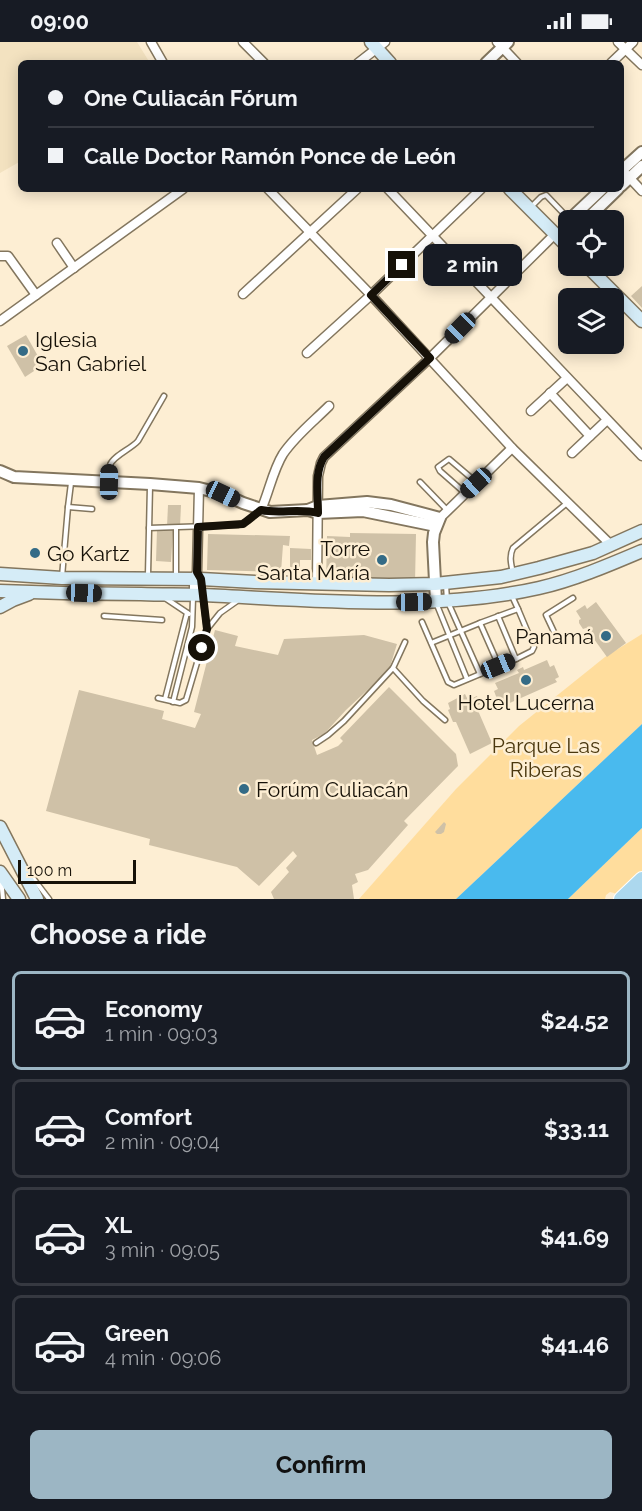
<!DOCTYPE html>
<meta charset="utf-8">
<style>
:root{--surface:#171b24;--page:#242831;--text:#f1f3f6;--muted:#9ea1a6;--line:#363941;--accent:#9cb6c4}
body{margin:0;font-family:Raleway,sans-serif;background:var(--page);color:var(--text);height:100vh;display:flex;flex-direction:column;font-size:22px;white-space:nowrap}
*{box-sizing:border-box;margin:0}
p{font-size:20px;color:var(--muted)}
.icon{flex:none;width:33px;height:33px;fill:none;stroke:currentColor;stroke-width:2;stroke-linecap:round;stroke-linejoin:round}
.map{position:relative;height:857px;overflow:hidden}
.sheet{display:flex;flex-direction:column;background:var(--surface);flex:1}
.sheet>*{flex:none}
.hud{position:absolute;left:18px;top:18px;width:606px;height:132px;border-radius:9px;box-shadow:0 3px 15px #0003;display:grid;align-content:center;height:132px;padding:0 30px;background:var(--surface)}
.buttons{position:absolute;left:558px;top:168px;display:grid;gap:12px}
.buttons a{display:grid;place-items:center;width:66px;height:66px;border-radius:9px;background:var(--surface);box-shadow:0 3px 15px #0003;font-size:30px}
.scale{position:absolute;left:18px;bottom:15px;width:118px;box-sizing:border-box;padding-left:6px;border:3px solid #161108;border-top:0;font-size:16px;line-height:21px;white-space:nowrap;color:#161108;-webkit-text-stroke:4px #fdeed3;paint-order:stroke}
.end{position:absolute;width:27px;height:27px;margin:-14px;border:8px solid #161108;background:#fff;box-shadow:0 0 0 3px #fff}
.from{border-radius:50%}
.bubble{position:absolute;height:42px;border-radius:9px;background:var(--surface);box-shadow:0 3px 15px #0003;font-size:20px;font-weight:700;line-height:42px;text-align:center}
.car{position:absolute;width:18px;height:36px;margin:-18px -9px;border-radius:8px;box-shadow:0 0 4px 2px #0007;background:linear-gradient(#222 24%,#8ab4d8 0 40%,#222 0 76%,#8ab4d8 0 86%,#222 0)}
.hud b{display:flex;align-items:center;gap:21px;height:57px;font-size:22px}
.hud b+b{border-top:2px solid var(--line)}
.hud i{width:15px;height:15px;background:var(--text)}
ul{padding:0;list-style:none}
li{display:flex;align-items:center;gap:18px;height:99px;margin:0 12px 9px;padding:0 18px;border:3px solid var(--line);border-radius:9px}
li div{flex:1}
li b{display:block;font-size:22px}
li em{font-style:normal;font-weight:700}
li.selected{border-color:var(--accent)}
li>.icon{width:54px;height:54px;stroke-width:1.5}
h2{padding:0 30px;font-size:27px;line-height:72px}
.action{display:flex;gap:12px;margin-top:auto;padding:12px 30px}
.action a{flex:1;height:69px;border-radius:9px;background:var(--accent);color:#111;font-size:24px;font-weight:700;line-height:69px;text-align:center}
.status{display:flex;justify-content:space-between;align-items:center;height:42px;padding:0 30px;background:var(--surface);direction:ltr}
.status svg{height:16px;fill:currentColor}
.map>svg:first-child{display:block}
.built{fill:#f3e2c0}
.green{fill:#ffdd9d}
.water{fill:#49baee}
.building{fill:#cfc1a7}
.lines{fill:none;stroke-linecap:round;stroke-linejoin:round}
.service-casing{stroke:#83765e;stroke-width:7}
.minor-casing{stroke:#83765e;stroke-width:11}
.tertiary-casing{stroke:#83765e;stroke-width:14}
.secondary-casing{stroke:#83765e;stroke-width:15}
.primary-casing{stroke:#fff;stroke-width:16}
.service{stroke:#fff;stroke-width:4}
.minor{stroke:#fff;stroke-width:8}
.tertiary{stroke:#fff;stroke-width:10}
.secondary{stroke:#d5ecf7;stroke-width:12}
.primary{stroke:#acd8ee;stroke-width:14}
.route{stroke:#161108;stroke-width:8}
.poi-dot{fill:#346b86;stroke:#fdeed3;stroke-width:2}
.labels{text-anchor:middle;dominant-baseline:central;stroke-width:5;stroke-linejoin:round;paint-order:stroke}
.poi-label{font-size:21px;fill:#161108;stroke:#fdeed3;text-anchor:start}
.park-label{font-size:21px;fill:#4a370e;stroke:#fdeed3}
</style>
<div class="status"><b>09:00</b><svg viewBox="0 0 49 12"><path d="M0 12V9h3v3zM5 12V6h3v6zM10 12V3h3v9zM15 12V0h3v12zM26 1h20v11H26zM47 4h2v5h-2z"/></svg></div>
<div class="map">
<svg width="642" height="857" viewBox="0 0 642 857">
<rect width="100%" height="100%" fill="#fdeed3"/>
<!-- built -->
<polygon class="built" points="0,0 137,0 150,21 21,21 21,119 0,131"/>
<!-- green -->
<g class="green">
<polygon points="642,592 642,682 456,857 359,857 456,747 519,684 605,615"/>
<polygon points="642,786 642,830 617,853 614,851 610,850 606,853 605,857 568,857"/>
</g>
<!-- water -->
<polygon class="water" points="642,682 642,786 568,857 456,857"/>
<!-- building -->
<g class="building">
<polygon points="642,244 642,266 631,254"/>
<polygon points="26,293 43,323 25,335 7,304"/>
<polygon points="168,463 181,463 180,485 167,485"/>
<polygon points="157,488 173,488 171,520 156,519"/>
<polygon points="350,491 416,492 415,541 326,540 327,494 350,495"/>
<polygon points="208,492 290,494 289,504 283,503 281,530 207,528"/>
<polygon points="290,506 311,507 311,518 300,518 300,530 290,530"/>
<polygon points="596,560 626,601 607,615 586,586 583,587 579,581 579,578 581,577 576,569 585,563 587,567"/>
<polygon points="215,588 238,594 235,604 278,613 284,597 364,593 397,602 389,628 346,668 324,692 312,698 317,713 338,704 343,699 340,696 389,645 456,712 458,724 404,779 408,783 368,828 355,832 358,840 352,843 354,857 274,857 271,850 289,830 286,826 297,814 293,809 259,844 237,825 149,803 150,797 46,769 79,648 164,669 162,677 195,686 201,672 194,670"/>
<polygon points="547,618 550,625 554,623 559,635 555,637 557,640 505,663 503,660 499,662 494,649 498,647 495,641 519,631 517,628 523,625 524,628"/>
<polygon points="465,652 468,658 477,654 480,662 476,664 492,701 470,712 456,680 453,680 448,668 450,667 448,661"/>
<polygon points="444,780 446,782 444,790 441,792 437,792 435,790"/>
</g>
<g class="lines">
<!-- service casing -->
<g class="service-casing">
<g id="service">
<polyline points="530,166 541,155 546,153 568,176"/>
<path d="M 109,439 C 109,434 109,428 110,423 C 113,414 131,407 138,399 L 164,354"/>
<polyline points="420,440 447,468"/>
<polyline points="465,451 440,429 438,425 449,417 476,440"/>
<polyline points="68,465 92,467"/>
<polyline points="149,486 238,483 248,479 260,469"/>
<path d="M 513,531 C 511,522 509,514 513,506 L 567,461"/>
<polyline points="148,533 150,444"/>
<polyline points="176,533 176,486"/>
<polyline points="62,535 68,465 71,441"/>
<polyline points="446,543 447,558 480,632"/>
<polyline points="512,554 518,567"/>
<polyline points="165,556 189,572"/>
<polyline points="437,563 467,637"/>
<polyline points="104,574 162,578"/>
<polyline points="498,574 516,617"/>
<polyline points="422,580 448,640 454,643 516,617 532,609 534,605 518,567 480,581 431,601"/>
<polyline points="480,581 499,624"/>
<polyline points="208,586 220,571 237,559"/>
<polyline points="554,590 546,573 573,556"/>
<polyline points="393,626 423,659 445,678"/>
<polyline points="158,656 180,661 186,658 207,587 203,556"/>
<polyline points="165,657 187,571"/>
<polyline points="173,660 192,585 193,556"/>
<polyline points="316,701 328,693 344,679 393,626 405,600"/>
<polyline points="33,836 49,857"/>
<polyline points="1,837 3,857"/>
</g>
</g>
<!-- minor casing -->
<g class="minor-casing">
<g id="minor">
<polyline points="151,0 163,21"/>
<polyline points="243,0 264,21"/>
<polyline points="497,0 517,21"/>
<polyline points="618,0 642,23"/>
<polyline points="358,21 385,0"/>
<polyline points="611,21 633,0"/>
<polyline points="626,132 642,149"/>
<polyline points="268,147 371,253 512,406 611,503"/>
<polyline points="388,147 642,414"/>
<polyline points="57,201 74,226"/>
<polyline points="0,214 8,214 36,253"/>
<polyline points="243,252 357,147"/>
<polyline points="0,279 183,147"/>
<polyline points="307,311 371,253 481,147"/>
<polyline points="550,351 590,394"/>
<polyline points="531,369 567,336"/>
<polyline points="572,411 607,378"/>
<path d="M 261,468 C 269,450 273,428 283,412 C 295,394 314,379 329,364"/>
<polyline points="440,476 512,406"/>
<polyline points="317,541 318,434 321,421 324,415 430,316 555,192"/>
<polyline points="194,553 194,537 197,530 199,446"/>
</g>
</g>
<!-- tertiary casing -->
<g class="tertiary-casing">
<g id="tertiary">
<polyline points="486,21 508,0"/>
<polyline points="621,129 642,110"/>
<polyline points="621,144 642,124"/>
<polyline points="569,178 602,147"/>
<polyline points="586,178 618,147"/>
<polyline points="0,429 14,435 150,442 199,446 223,452 243,461 270,470 308,468 318,471 363,469 436,484"/>
<polyline points="308,468 318,464 367,460 391,463 440,476 434,491 433,500 436,559"/>
</g>
</g>
<!-- secondary casing -->
<g class="secondary-casing">
<g id="secondary">
<polyline points="371,0 390,21"/>
<polyline points="510,147 568,205"/>
<polyline points="587,224 642,279"/>
<polyline points="0,532 62,536 201,537 255,540 389,543 435,542 501,535 539,526 593,511 642,489"/>
<path d="M 0,549 C 47,551 94,552 141,552 C 162,553 183,552 204,553 C 313,558 433,570 539,546 C 574,538 609,523 642,509"/>
<polyline points="0,565 13,558 29,552"/>
<polyline points="0,785 37,857"/>
<polyline points="0,830 19,857"/>
</g>
</g>
<!-- primary casing -->
<g class="primary-casing">
<g id="primary">
<polyline points="621,857 642,837"/>
<polyline points="637,857 642,852"/>
</g>
</g>
<!-- service -->
<use href="#service" class="service"/>
<!-- minor -->
<use href="#minor" class="minor"/>
<!-- tertiary -->
<use href="#tertiary" class="tertiary"/>
<!-- secondary -->
<use href="#secondary" class="secondary"/>
<!-- primary -->
<use href="#primary" class="primary"/>
</g>
<g class="lines">
<!-- route -->
<path class="route" d="M 202,606 L 207,587 L 201,537 L 197,530 L 198,485 L 243,482 L 261,468 C 280,472 299,466 318,471 C 318,453 314,431 324,415 L 430,316 L 371,253 L 402,223"/>
</g>
<!-- markers -->
<g class="poi-dot">
<circle cx="23" cy="309" r="6"/>
<circle cx="35" cy="511" r="6"/>
<circle cx="382" cy="518" r="6"/>
<circle cx="606" cy="594" r="6"/>
<circle cx="526" cy="638" r="6"/>
<circle cx="244" cy="747" r="6"/>
</g>
<g class="labels">
<!-- poi labels -->
<g class="poi-label">
<text x="35" y="297">Iglesia<tspan x="35" dy="24">San Gabriel</tspan></text>
<text x="370" y="506" text-anchor="end">Torre<tspan x="370" dy="24">Santa María</tspan></text>
<text x="47" y="511">Go Kartz</text>
<text x="594" y="594" text-anchor="end">Panamá</text>
<text x="526" y="660" text-anchor="middle">Hotel Lucerna</text>
<text x="256" y="747">Forúm Culiacán</text>
</g>
<!-- park labels -->
<g class="park-label">
<text x="546" y="703">Parque Las<tspan x="546" dy="24">Riberas</tspan></text>
</g>
</g>
</svg>
<div class="buttons">
<a><svg class="icon" aria-label="locate" viewBox="0 0 24 24"><circle cx="12" cy="12" r="6"/><path d="M12 2v4M12 18v4M2 12h4M18 12h4"/></svg></a>
<a><svg class="icon" aria-label="layers" viewBox="0 0 24 24"><path d="M12 4l9 5-9 5-9-5zM3 14l9 5 9-5"/></svg></a>
</div>
<div class="scale">100 m</div>
<i class="end from" style="left:202px;top:606px"></i>
<i class="end" style="left:402px;top:223px"></i>
<div class="bubble" style="left:423px;top:202px;width:99px">2 min</div>
<i class="car" style="left:460px;top:286px;rotate:225deg"></i>
<i class="car" style="left:109px;top:440px;rotate:1deg"></i>
<i class="car" style="left:476px;top:441px;rotate:227deg"></i>
<i class="car" style="left:223px;top:452px;rotate:115deg"></i>
<i class="car" style="left:84px;top:551px;rotate:92deg"></i>
<i class="car" style="left:414px;top:560px;rotate:89deg"></i>
<i class="car" style="left:498px;top:624px;rotate:68deg"></i>
<div class="hud">
<b><i class="from"></i>One Culiacán Fórum</b>
<b><i></i>Calle Doctor Ramón Ponce de León</b>
</div>
</div>
<section class="sheet">
<h2>Choose a ride</h2>
<ul>
<li class="selected"><svg class="icon" aria-label="car" viewBox="0 0 24 24"><path d="M5 17H2v-5l4-1 3-4h7l3 4 3 1v5h-3M9 17h6M6 11h13"/><circle cx="7" cy="17" r="2"/><circle cx="17" cy="17" r="2"/></svg><div><b>Economy</b><p>1 min · 09:03</p></div><em>$24.52</em></li>
<li><svg class="icon" aria-label="car" viewBox="0 0 24 24"><path d="M5 17H2v-5l4-1 3-4h7l3 4 3 1v5h-3M9 17h6M6 11h13"/><circle cx="7" cy="17" r="2"/><circle cx="17" cy="17" r="2"/></svg><div><b>Comfort</b><p>2 min · 09:04</p></div><em>$33.11</em></li>
<li><svg class="icon" aria-label="car" viewBox="0 0 24 24"><path d="M5 17H2v-5l4-1 3-4h7l3 4 3 1v5h-3M9 17h6M6 11h13"/><circle cx="7" cy="17" r="2"/><circle cx="17" cy="17" r="2"/></svg><div><b>XL</b><p>3 min · 09:05</p></div><em>$41.69</em></li>
<li><svg class="icon" aria-label="car" viewBox="0 0 24 24"><path d="M5 17H2v-5l4-1 3-4h7l3 4 3 1v5h-3M9 17h6M6 11h13"/><circle cx="7" cy="17" r="2"/><circle cx="17" cy="17" r="2"/></svg><div><b>Green</b><p>4 min · 09:06</p></div><em>$41.46</em></li>
</ul>
<div class="action"><a>Confirm</a></div>
</section>
